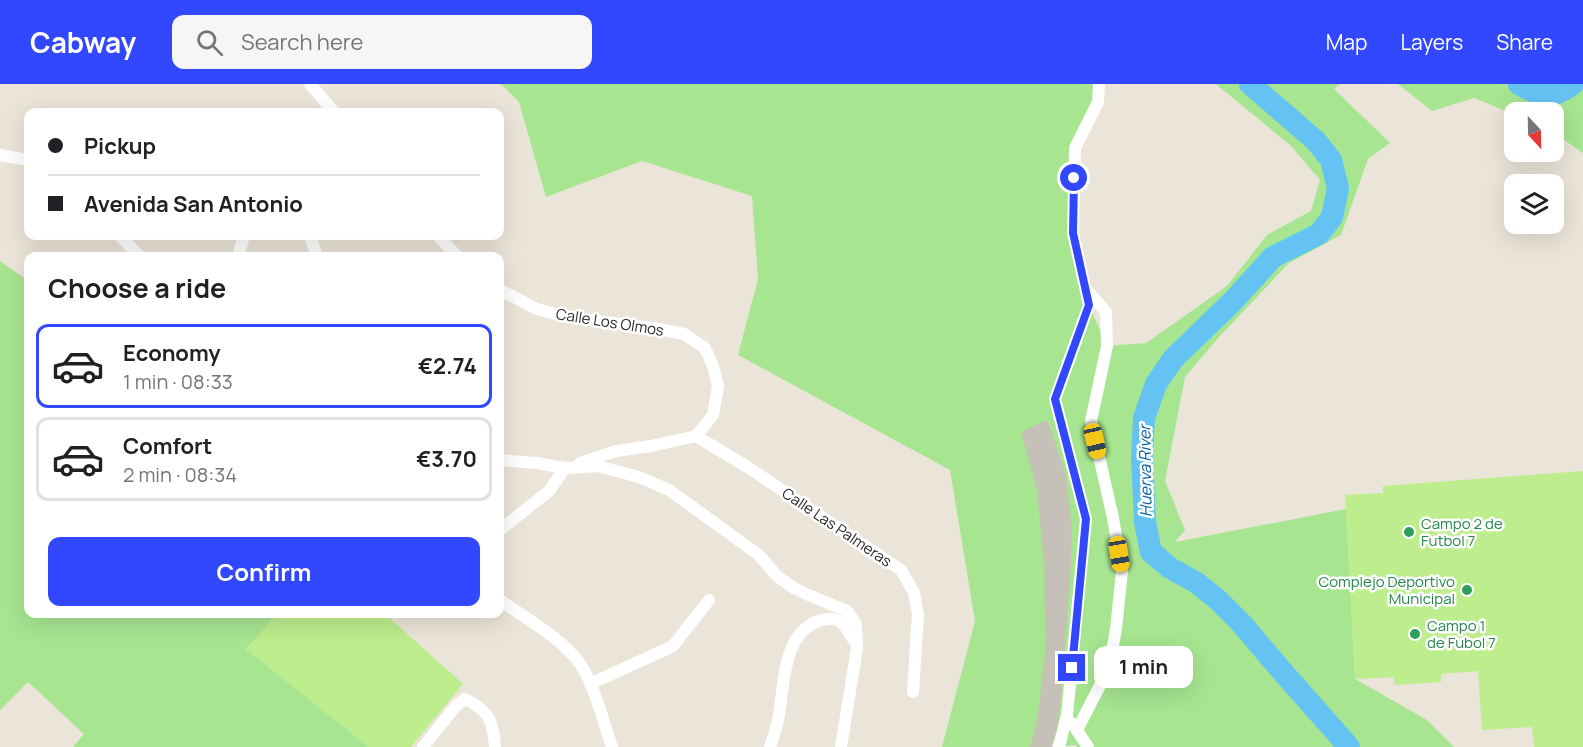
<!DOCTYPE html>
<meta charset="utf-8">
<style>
:root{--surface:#fff;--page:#f6f6f6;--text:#202124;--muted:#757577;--line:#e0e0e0;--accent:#3148ff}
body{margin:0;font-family:Manrope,sans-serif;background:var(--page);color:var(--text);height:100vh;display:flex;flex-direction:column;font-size:22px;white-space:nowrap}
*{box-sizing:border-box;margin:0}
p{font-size:20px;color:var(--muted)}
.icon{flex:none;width:33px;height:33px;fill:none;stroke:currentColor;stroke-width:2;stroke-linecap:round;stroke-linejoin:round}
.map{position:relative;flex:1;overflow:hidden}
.side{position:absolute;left:24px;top:168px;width:480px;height:366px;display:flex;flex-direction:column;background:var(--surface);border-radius:12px;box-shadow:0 6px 24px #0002}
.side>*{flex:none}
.guide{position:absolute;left:24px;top:24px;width:480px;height:132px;border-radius:12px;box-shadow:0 6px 24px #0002;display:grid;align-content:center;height:132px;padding:0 24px;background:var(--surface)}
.needle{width:39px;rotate:158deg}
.tools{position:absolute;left:1504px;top:18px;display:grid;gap:12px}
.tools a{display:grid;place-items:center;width:60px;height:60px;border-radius:12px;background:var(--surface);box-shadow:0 6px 24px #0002;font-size:30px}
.end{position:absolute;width:27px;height:27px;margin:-14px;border:8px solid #3148ff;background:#fff;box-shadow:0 0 0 3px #fff}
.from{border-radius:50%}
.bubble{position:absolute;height:42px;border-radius:12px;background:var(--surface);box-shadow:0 6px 24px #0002;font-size:20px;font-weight:700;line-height:42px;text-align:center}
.car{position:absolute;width:18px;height:36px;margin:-18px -9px;border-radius:8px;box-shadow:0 0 4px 2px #0007;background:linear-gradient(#f5c518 24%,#345 0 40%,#f5c518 0 76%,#345 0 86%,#f5c518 0)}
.guide b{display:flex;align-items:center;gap:21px;height:57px;font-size:22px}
.guide b+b{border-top:2px solid var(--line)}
.guide i{width:15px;height:15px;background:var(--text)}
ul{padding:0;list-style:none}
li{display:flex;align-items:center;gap:18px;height:84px;margin:0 12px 9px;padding:0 12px;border:3px solid var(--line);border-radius:12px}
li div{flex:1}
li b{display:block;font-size:22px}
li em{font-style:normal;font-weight:700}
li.on{border-color:var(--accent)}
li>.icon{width:54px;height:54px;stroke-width:1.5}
h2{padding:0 24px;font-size:27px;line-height:72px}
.button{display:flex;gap:12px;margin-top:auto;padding:12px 24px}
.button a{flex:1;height:69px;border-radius:12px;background:var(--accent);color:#fff;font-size:24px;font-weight:700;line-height:69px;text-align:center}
header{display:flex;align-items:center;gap:36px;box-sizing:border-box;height:84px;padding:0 30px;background:var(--accent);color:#fff}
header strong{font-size:28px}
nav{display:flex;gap:33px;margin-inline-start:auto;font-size:21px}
.search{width:420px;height:54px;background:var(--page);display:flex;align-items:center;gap:15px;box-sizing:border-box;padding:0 21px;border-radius:12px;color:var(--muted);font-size:22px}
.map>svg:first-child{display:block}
.green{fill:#a7e591}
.pitch{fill:#bded8c}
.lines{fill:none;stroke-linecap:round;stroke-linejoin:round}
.river{stroke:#65c3f3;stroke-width:22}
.building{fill:#c6c1b8;stroke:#c6c0b2;stroke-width:1.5}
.minor{stroke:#fff;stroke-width:12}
.route{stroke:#3148ff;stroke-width:8}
.leisure-dot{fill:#2e9e5b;stroke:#fff;stroke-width:2}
.labels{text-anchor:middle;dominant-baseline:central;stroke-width:5;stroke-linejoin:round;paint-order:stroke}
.street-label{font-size:15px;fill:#282828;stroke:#fff}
.leisure-label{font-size:15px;fill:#27864d;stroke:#fff;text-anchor:start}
.water-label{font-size:16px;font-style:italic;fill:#075e9c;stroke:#fff}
</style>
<header>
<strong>Cabway</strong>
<div class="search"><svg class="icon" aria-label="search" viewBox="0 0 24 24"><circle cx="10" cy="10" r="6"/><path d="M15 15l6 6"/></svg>Search here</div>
<nav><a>Map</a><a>Layers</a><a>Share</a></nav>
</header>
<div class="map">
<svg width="1583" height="663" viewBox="0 0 1583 663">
<rect width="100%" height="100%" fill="#ebe4d8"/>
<!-- green -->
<g class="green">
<polygon points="501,0 1099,0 1075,64 1073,149 1089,221 1107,262 1146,259 1227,202 1267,151 1311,127 1320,96 1291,62 1216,0 1339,0 1334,5 1390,59 1368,75 1341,151 1289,179 1220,252 1185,293 1165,397 1185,446 1175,458 1346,425 1355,595 1427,636 1454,663 1077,663 1076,661 1053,663 1061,605 1071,443 1065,390 1047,337 1022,349 1038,408 1045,482 1046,567 1038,637 1031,663 942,663 975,537 950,386 738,271 758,195 752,112 642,77 546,113 519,18"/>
<polygon points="1398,0 1583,0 1583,69 1554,49 1554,28 1515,28 1515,31 1474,14 1432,27"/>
<polygon points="0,177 28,197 28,530 278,530 246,565 369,663 73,663 84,650 28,598 0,626"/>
</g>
<!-- pitch -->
<g class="pitch">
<polygon points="1583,387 1583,663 1534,663 1532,643 1482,646 1478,587 1441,590 1441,598 1395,601 1394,593 1355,595 1345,411 1383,409 1383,402"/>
<polygon points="278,530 385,530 463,600 411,663 369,663 246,565"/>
</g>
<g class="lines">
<!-- river -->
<g class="river">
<polyline points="1250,0 1316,57 1331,76 1338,104 1332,133 1319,150 1273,173 1233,217 1173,275 1156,300 1144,334 1142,373 1145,438 1151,468 1170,484 1197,499 1218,516 1241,539 1281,586 1349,663"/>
<path d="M 1519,0 C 1541,13 1551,16 1573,0"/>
</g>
</g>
<!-- building -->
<polygon class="building" points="1047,337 1065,390 1071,443 1070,480 1061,605 1057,639 1051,663 1031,663 1038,637 1046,567 1045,482 1038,408 1022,348"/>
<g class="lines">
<!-- minor -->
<g class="minor">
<polyline points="310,0 334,28"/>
<polyline points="0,71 28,76"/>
<polyline points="120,152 139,172"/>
<polyline points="310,152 317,172"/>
<polyline points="438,152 457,172"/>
<polyline points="238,172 244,152"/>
<polyline points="500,206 537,225 566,233 653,244 684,250 705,264 713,282 718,302 713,331 696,352 651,362 616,367 580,379"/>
<polyline points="696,352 749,384 901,486 914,509 918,530 913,608"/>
<polyline points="500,376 536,379 565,384 598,382 639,393 669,406 759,471 777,492 794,504 806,510 847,527 856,540 857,564 841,663"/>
<polyline points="500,446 549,407 565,384"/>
<path d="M 500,516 C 525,534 562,554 580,580 C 594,599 604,640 612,663"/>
<polyline points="590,600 673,562 709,516"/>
<polyline points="1072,639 1088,663"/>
<polyline points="1077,646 1109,584 1116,545 1122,487 1113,434 1091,337 1107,262 1106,228 1086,205"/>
<path d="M 423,663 L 455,623 L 465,615 C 489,627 493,636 495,663"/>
<path d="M 770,663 C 773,654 776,645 778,636 C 785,601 781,542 827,535 C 842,533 848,546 854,557"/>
<polyline points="1059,663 1067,631 1086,435 1055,315 1089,221 1073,149 1075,64 1098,18 1099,0"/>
</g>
</g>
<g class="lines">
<!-- route -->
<polyline class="route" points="1072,584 1086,435 1055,315 1089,221 1073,149 1074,94"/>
</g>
<!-- markers -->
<g class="leisure-dot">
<circle cx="1409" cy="448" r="6"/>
<circle cx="1467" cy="506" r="6"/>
<circle cx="1415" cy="550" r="6"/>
</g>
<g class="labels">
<!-- street labels -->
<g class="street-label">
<text transform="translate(610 238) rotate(9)">Calle Los Olmos</text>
<text transform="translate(837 443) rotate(34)">Calle Las Palmeras</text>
</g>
<!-- leisure labels -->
<g class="leisure-label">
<text x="1421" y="439">Campo 2 de<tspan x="1421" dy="17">Futbol 7</tspan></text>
<text x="1455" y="497" text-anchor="end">Complejo Deportivo<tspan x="1455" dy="17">Municipal</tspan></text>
<text x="1427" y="541">Campo 1<tspan x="1427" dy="17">de Fubol 7</tspan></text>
</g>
<!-- water labels -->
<g class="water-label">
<text transform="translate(1145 387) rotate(-91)">Huerva River</text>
</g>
</g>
</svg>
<div class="tools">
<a><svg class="needle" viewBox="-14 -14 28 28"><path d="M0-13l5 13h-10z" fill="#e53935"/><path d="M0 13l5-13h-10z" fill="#757577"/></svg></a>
<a><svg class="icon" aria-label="layers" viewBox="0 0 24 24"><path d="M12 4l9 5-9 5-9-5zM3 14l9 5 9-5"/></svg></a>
</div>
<i class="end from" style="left:1074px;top:94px"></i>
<i class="end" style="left:1072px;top:584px"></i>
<div class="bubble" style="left:1094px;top:562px;width:99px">1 min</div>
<i class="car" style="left:1095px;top:357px;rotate:167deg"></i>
<i class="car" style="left:1119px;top:470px;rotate:171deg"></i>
<div class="guide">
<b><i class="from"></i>Pickup</b>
<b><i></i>Avenida San Antonio</b>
</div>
<section class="side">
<h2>Choose a ride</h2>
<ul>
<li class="on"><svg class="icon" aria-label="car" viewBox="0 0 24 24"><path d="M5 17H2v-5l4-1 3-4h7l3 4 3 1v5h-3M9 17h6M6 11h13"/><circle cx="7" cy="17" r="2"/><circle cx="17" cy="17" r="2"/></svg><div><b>Economy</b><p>1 min · 08:33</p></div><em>€2.74</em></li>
<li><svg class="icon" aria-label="car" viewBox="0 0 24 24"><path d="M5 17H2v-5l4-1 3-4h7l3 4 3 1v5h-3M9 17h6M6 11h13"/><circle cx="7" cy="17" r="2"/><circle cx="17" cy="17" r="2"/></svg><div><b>Comfort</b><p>2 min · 08:34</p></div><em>€3.70</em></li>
</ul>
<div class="button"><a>Confirm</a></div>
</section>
</div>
